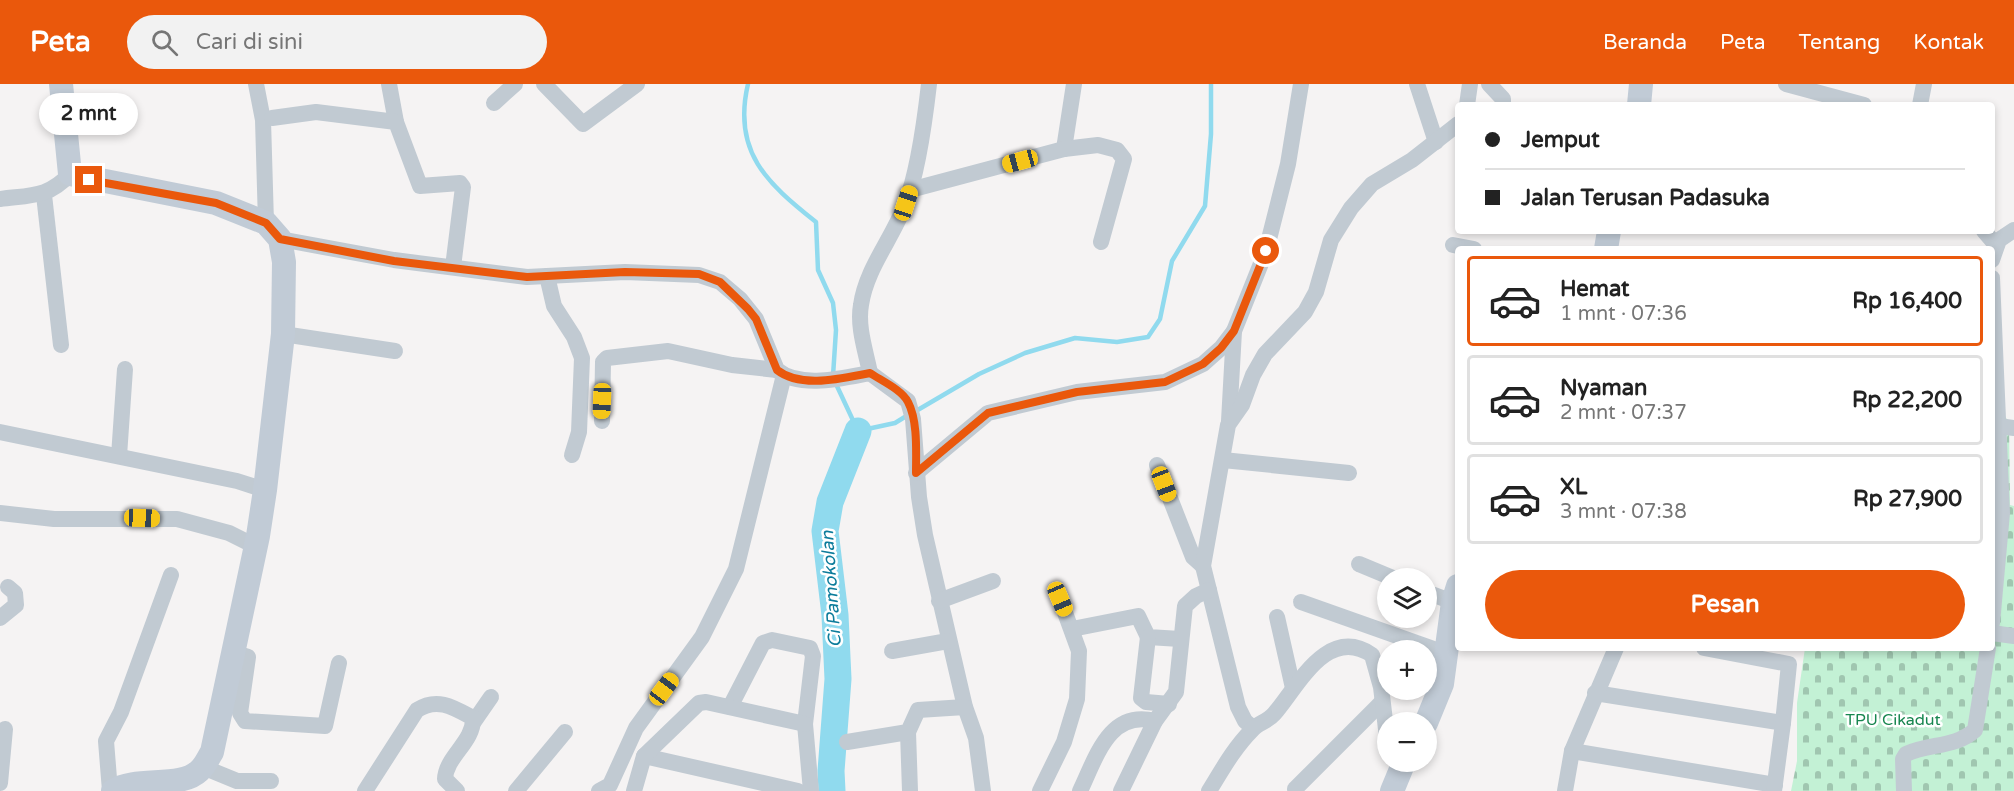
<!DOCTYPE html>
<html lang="id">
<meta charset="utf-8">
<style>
:root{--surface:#fff;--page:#f2f2f2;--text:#222;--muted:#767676;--line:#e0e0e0;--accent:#ea580c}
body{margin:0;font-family:"Varela Round",sans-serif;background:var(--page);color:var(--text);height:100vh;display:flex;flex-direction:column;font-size:22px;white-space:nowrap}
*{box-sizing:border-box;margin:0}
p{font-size:20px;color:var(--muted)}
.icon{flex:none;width:33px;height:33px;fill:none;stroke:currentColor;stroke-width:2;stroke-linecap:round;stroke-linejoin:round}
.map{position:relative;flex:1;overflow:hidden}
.panel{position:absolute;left:1455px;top:162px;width:540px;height:405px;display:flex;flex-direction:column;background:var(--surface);border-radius:6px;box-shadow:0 3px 9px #0003}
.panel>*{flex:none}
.guide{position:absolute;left:1455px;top:18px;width:540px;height:132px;border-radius:6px;box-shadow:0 3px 9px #0003;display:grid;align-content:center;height:132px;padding:0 30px;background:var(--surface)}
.tools{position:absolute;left:1377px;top:484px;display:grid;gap:12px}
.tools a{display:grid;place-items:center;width:60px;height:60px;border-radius:50%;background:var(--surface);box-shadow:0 3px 9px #0003;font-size:30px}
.end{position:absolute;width:27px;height:27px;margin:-14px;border:8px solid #ea580c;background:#fff;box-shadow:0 0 0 3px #fff}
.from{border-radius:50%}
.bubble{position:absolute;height:42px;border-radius:21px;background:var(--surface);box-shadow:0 3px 9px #0003;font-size:20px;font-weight:700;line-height:42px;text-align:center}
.car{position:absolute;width:18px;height:36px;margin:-18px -9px;border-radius:8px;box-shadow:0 0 4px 2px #0007;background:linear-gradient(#f5c518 24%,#345 0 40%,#f5c518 0 76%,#345 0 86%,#f5c518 0)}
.guide b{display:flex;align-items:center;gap:21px;height:57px;font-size:22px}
.guide b+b{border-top:2px solid var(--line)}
.guide i{width:15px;height:15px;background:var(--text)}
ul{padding:10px 0 0;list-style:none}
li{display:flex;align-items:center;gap:18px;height:90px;margin:0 12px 9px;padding:0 18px;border:3px solid var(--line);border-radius:6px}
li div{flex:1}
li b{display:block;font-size:22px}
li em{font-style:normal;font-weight:700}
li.current{border-color:var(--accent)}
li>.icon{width:54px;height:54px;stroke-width:1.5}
.cta{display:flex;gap:12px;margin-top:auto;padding:12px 30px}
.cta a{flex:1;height:69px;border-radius:36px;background:var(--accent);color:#fff;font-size:24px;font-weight:700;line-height:69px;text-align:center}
header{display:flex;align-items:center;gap:36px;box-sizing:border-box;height:84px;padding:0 30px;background:var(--accent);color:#fff}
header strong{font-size:28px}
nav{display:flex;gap:33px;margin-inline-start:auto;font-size:21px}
.search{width:420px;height:54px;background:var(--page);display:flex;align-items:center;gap:15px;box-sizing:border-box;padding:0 21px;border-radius:33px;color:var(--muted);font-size:22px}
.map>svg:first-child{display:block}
.cemetery{fill:url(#cemetery-stones)}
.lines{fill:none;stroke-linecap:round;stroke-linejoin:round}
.stream{stroke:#90daee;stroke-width:4.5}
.river{stroke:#90daee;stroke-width:27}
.street{stroke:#c1cad2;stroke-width:16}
.secondary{stroke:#c1cbd6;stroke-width:24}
.route{stroke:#ea580c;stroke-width:8}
.labels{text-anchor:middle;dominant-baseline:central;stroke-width:5;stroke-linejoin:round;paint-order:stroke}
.park-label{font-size:16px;fill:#17864f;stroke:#fff}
.water-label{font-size:18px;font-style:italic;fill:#0c7c9b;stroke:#fff}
</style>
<header>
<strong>Peta</strong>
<div class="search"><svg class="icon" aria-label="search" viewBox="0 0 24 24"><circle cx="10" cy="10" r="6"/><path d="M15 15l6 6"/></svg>Cari di sini</div>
<nav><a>Beranda</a><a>Peta</a><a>Tentang</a><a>Kontak</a></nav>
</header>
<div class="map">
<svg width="2014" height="707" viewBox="0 0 2014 707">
<defs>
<pattern id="cemetery-stones" width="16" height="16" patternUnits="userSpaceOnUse" patternTransform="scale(1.5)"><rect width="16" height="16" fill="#c3f1d5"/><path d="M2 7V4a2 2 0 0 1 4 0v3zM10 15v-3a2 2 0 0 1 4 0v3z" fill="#a0c6b0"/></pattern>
</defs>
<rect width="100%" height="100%" fill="#f5f3f3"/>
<!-- cemetery -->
<polygon class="cemetery" points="1992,315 2009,338 2010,421 2014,422 2014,707 1791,707 1797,677 1797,619 1805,564 1992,564"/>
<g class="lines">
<!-- stream -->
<g class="stream">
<path d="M 748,0 C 732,68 767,99 816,138 L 818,186 L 833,219 L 836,246 L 833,292"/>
<polyline points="836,300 858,347 895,339 908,331"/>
<polyline points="916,327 979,290 1025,269 1075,254 1117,258 1148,253 1160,235 1172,177 1205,122 1211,50 1211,0"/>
</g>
<!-- river -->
<polyline class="river" points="832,707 831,687 838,595 835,531 825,447 830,418 858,347"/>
<!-- street -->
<g class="street">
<polyline points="256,0 263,36 266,139"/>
<polyline points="389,0 396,38"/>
<polyline points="544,0 583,40 637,0"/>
<polyline points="1417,0 1436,58"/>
<polyline points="1489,0 1503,15 1503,21"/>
<polyline points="1786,0 1864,21"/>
<polyline points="494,19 515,0"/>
<polyline points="1467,21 1470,0"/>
<polyline points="1920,21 1924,0"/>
<polyline points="272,34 316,28 396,38 420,102 460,99 463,103 453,183"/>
<polyline points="1064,65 1074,0"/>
<polyline points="910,106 1064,65 1098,61 1117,66 1124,75 1101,158"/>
<polyline points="44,111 61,261"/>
<path d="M 0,115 C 30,111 48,114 70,90"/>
<polyline points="1984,147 1996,161"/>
<path d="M 280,155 L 394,176 L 527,193 L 625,188 L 699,191 L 720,198 L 740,215 L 756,235 L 777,286 C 800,305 843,294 870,289 L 908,317 L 913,335 L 919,413 L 925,451 L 965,623 L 976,654 L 983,707"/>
<polyline points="1453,161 1474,165"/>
<polyline points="1992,176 1999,156 2014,146"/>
<polyline points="547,192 554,222 574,253 582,274 579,348 572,371"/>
<polyline points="1992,194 2002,429 1992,539"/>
<polyline points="283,250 395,267"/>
<path d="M 870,289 C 866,268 857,243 861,221 C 866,185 892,155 905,121 C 918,89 925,35 929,0"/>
<polyline points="602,337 603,278 607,274 668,267 732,281 777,286"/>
<polyline points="1229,337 1234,247 1266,167 1288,80 1301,0"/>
<polyline points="1999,342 2014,344"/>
<polyline points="0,348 237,397 265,406"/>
<polyline points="119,372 125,285"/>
<polyline points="1223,376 1349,389"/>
<polyline points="1157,381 1193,473 1203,482"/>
<polyline points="916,389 988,329 1077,308 1165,298 1203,280 1221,264 1234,247"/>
<polyline points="0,429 54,435 177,435 229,449 255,462"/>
<polyline points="1359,480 1395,495"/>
<polyline points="1426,508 1453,518"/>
<polyline points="939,517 993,497"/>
<polyline points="1301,518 1445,569"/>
<polyline points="1277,533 1293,604"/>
<polyline points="0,534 16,521 15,509 8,503"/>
<polyline points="1072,545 1138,532 1148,553 1180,555"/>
<polyline points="1992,549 2014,552"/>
<polyline points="1148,553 1141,614 1146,618 1169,620"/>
<polyline points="892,567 948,557"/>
<polyline points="232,568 248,573 240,629 245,637 325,642 339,579"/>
<polyline points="1595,609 1783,639 1789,580 1704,564"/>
<polyline points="730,623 763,559 772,556 810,564 813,572 805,640 811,707"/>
<polyline points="473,639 491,613"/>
<polyline points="1253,644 1245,637 1238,623 1203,482 1228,341 1242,321 1253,291 1265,270 1305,228 1316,208 1331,156 1351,124 1372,100 1412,76 1458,40"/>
<polyline points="908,648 910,707"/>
<polyline points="847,658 908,648 918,626 965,623"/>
<polyline points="1572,667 1775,701"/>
<polyline points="644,672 798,707"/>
<polyline points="203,683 237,697 271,697"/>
<polyline points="0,699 5,645"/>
<polyline points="1295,705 1381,619"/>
<polyline points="110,707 106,657 121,628 171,491"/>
<path d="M 365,707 L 417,626 C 437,613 453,623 473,634 C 474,658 446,672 445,695 L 457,707"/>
<polyline points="516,707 565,648"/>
<polyline points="599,707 610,701 636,644 702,553 736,485 784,291"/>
<polyline points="634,707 644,672 699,619 706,618 805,640"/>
<polyline points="1040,707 1064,658 1077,615 1079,567 1060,515"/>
<path d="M 1080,707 C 1096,674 1109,625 1155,637"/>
<polyline points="1121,707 1155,637 1176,608 1185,522 1196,512 1209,506"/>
<path d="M 1209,707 C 1222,686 1234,664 1252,646 C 1258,639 1267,638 1274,630 C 1297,604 1327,540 1372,571 L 1381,603 L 1388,662"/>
<polyline points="1565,707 1572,667 1616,564"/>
<polyline points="1774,707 1783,639"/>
<path d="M 1904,707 L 1903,675 L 1906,670 C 1930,659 1955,664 1975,646 L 1988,564"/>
</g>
<!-- secondary -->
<g class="secondary">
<path d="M 61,0 L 70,90 L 216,119 L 266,139 L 280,155 L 284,178 L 283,250 L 265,406 L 258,452 L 212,668 C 208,674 205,682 199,687 C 180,705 136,692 113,707"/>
<polyline points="1639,21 1641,0"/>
<polyline points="1606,165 1609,147"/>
<polyline points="1426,639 1442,600 1453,518 1458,502"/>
<polyline points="1392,707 1404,678"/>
</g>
</g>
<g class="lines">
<!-- route -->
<path class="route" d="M 89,96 L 216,119 L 266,139 L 280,155 L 394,177 L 527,193 L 625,188 L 699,190 L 720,198 L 748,225 L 756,235 L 777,286 C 801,305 843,294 870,289 C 882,297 902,306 908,318 C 918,337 916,368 916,389 L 988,329 L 1077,308 L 1165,298 L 1203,280 L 1221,264 L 1234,247 L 1266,167"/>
</g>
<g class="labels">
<!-- park labels -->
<g class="park-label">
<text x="1893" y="636">TPU Cikadut</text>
</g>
<!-- water labels -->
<g class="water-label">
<text transform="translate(831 505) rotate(-94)">Ci Pamokolan</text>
</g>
</g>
</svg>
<div class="tools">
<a><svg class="icon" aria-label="layers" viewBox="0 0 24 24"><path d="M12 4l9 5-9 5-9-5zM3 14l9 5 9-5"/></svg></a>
<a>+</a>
<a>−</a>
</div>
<i class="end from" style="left:1266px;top:167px"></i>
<i class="end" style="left:89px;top:96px"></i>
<div class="bubble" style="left:39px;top:9px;width:99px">2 mnt</div>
<i class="car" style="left:1020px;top:77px;rotate:255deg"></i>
<i class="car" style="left:906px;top:119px;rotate:18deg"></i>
<i class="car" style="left:602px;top:317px;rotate:182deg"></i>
<i class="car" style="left:1164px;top:400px;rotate:159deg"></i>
<i class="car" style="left:142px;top:434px;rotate:92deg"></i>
<i class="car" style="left:1060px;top:515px;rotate:157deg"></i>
<i class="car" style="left:664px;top:605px;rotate:37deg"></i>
<div class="guide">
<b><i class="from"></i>Jemput</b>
<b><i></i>Jalan Terusan Padasuka</b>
</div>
<section class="panel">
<ul>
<li class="current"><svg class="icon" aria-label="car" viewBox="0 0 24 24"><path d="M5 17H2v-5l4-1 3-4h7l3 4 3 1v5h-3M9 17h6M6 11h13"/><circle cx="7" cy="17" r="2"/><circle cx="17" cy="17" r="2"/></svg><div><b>Hemat</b><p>1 mnt · 07:36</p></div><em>Rp 16,400</em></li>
<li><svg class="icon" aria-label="car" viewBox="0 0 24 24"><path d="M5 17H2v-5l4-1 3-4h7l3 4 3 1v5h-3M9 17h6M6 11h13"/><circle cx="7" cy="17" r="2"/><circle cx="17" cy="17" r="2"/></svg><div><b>Nyaman</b><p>2 mnt · 07:37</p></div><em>Rp 22,200</em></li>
<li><svg class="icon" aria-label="car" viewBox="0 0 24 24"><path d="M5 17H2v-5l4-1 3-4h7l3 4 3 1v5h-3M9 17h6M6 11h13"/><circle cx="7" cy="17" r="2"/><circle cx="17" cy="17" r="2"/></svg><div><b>XL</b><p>3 mnt · 07:38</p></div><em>Rp 27,900</em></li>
</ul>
<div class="cta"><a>Pesan</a></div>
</section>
</div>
